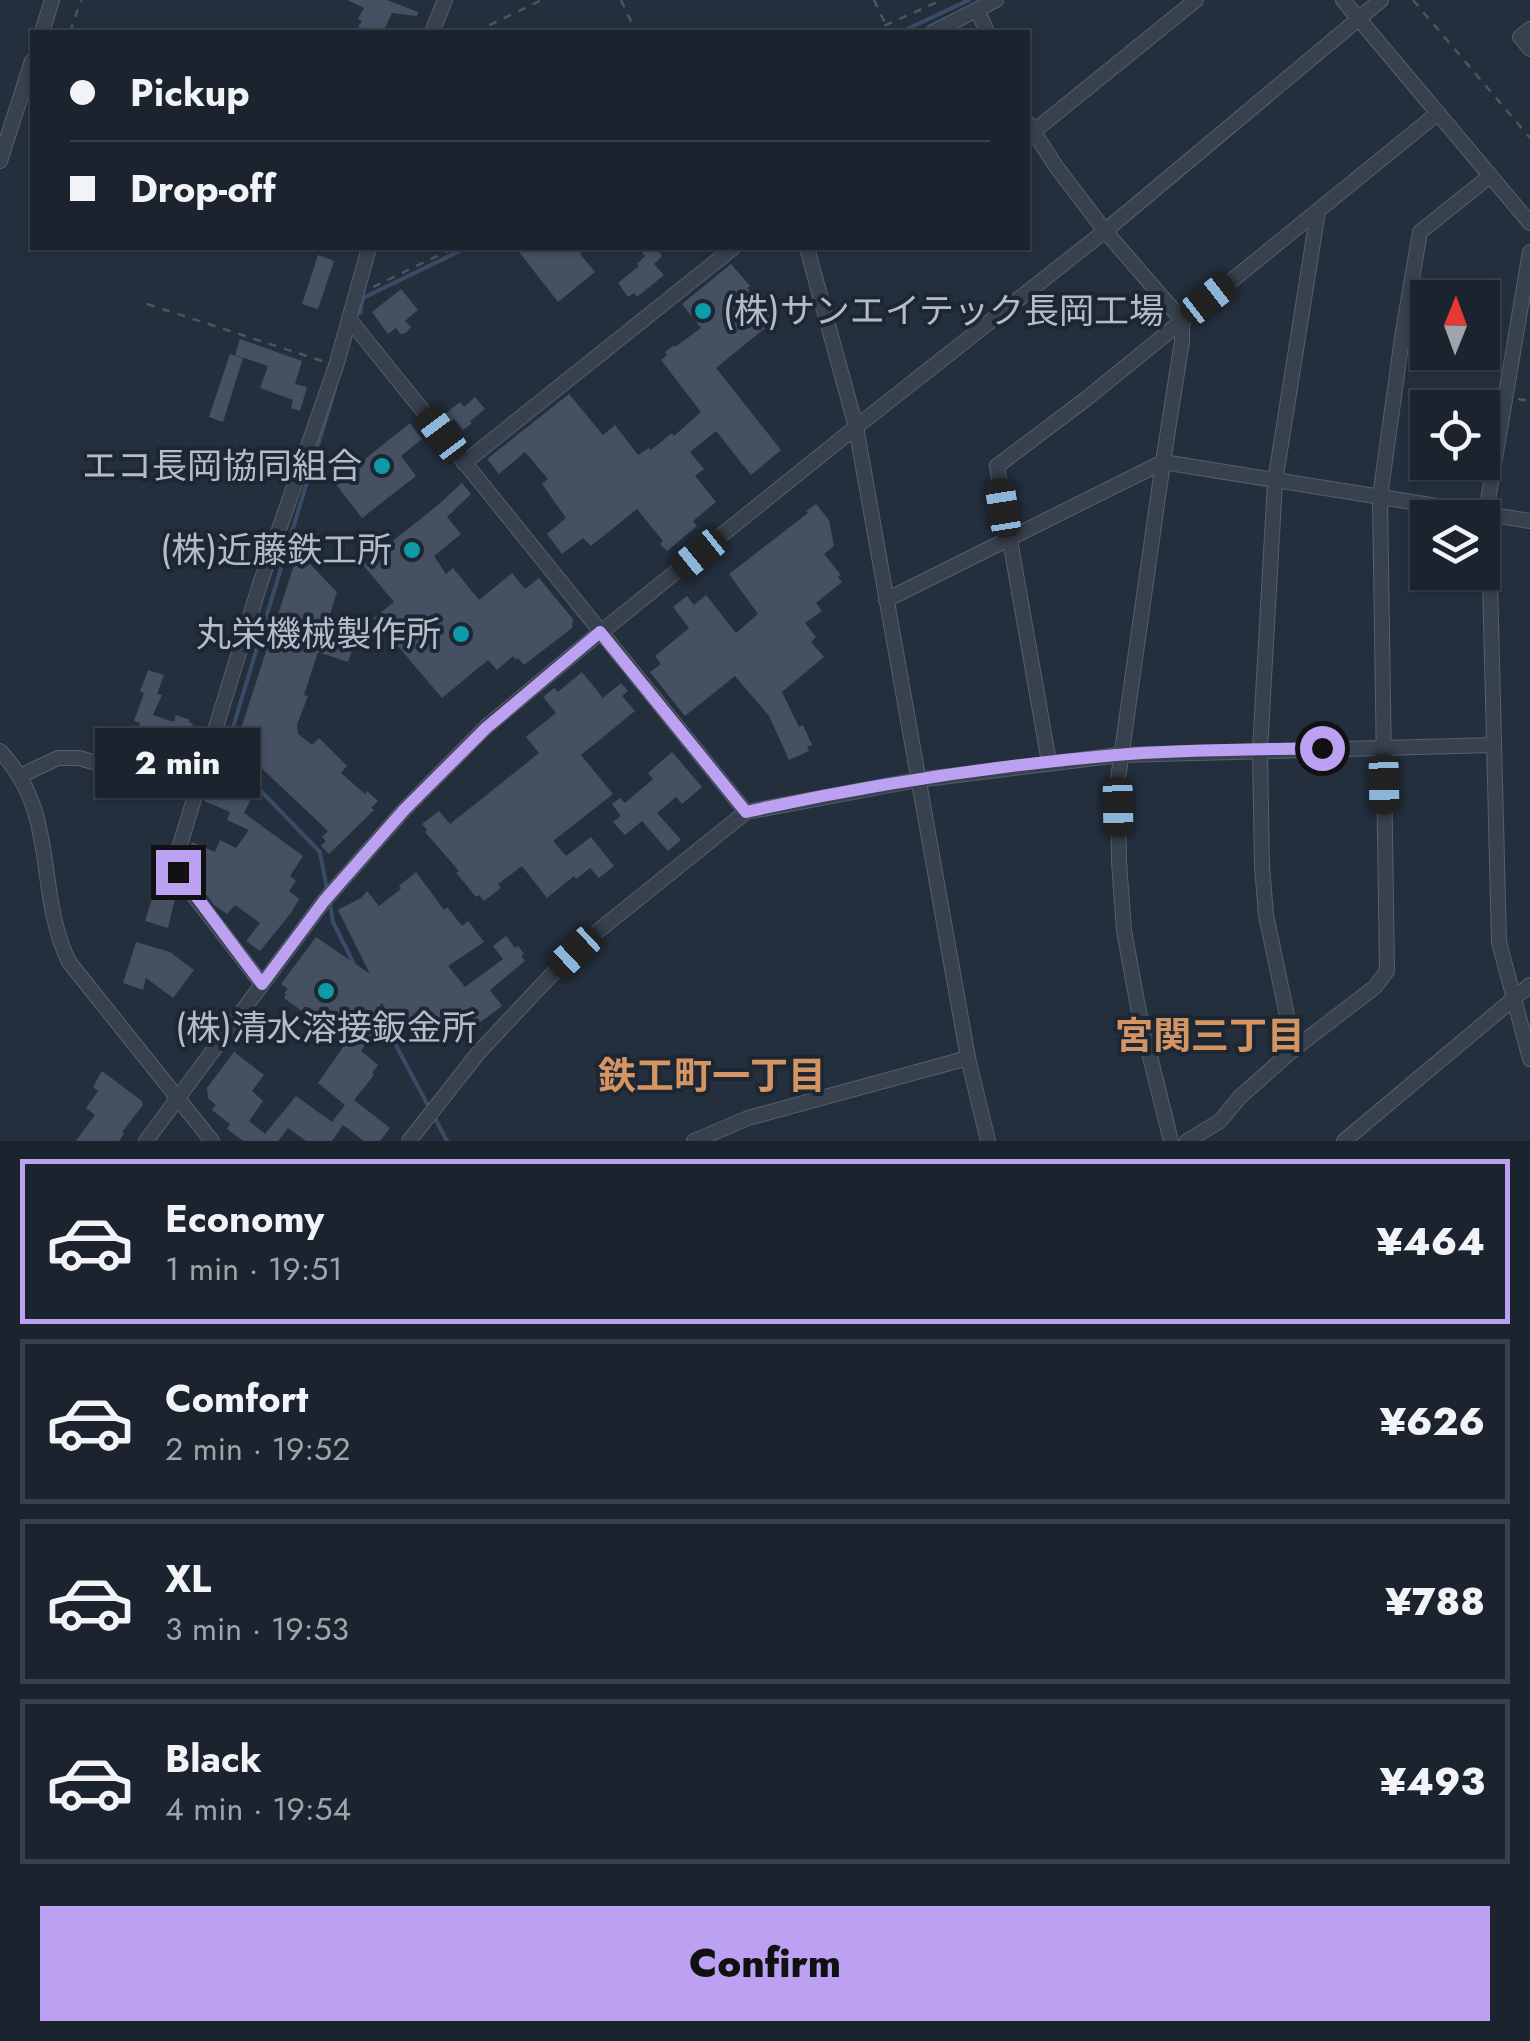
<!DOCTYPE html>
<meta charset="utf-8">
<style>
:root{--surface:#1b232e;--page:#282f3a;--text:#f1f3f6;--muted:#a0a4aa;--line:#39404a;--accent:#bca0f2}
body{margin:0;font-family:Jost,"Noto Sans JP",sans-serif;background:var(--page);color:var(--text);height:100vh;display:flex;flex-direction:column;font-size:38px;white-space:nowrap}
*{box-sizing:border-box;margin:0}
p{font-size:32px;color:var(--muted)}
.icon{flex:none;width:55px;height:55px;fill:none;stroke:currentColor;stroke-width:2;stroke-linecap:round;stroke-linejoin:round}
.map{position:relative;height:1141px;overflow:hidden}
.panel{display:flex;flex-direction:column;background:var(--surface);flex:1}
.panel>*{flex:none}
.guide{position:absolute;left:30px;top:30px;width:1000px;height:220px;border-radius:0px;box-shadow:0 2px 8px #0004,0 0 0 2px var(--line);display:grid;align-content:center;height:220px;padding:0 40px;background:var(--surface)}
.needle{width:65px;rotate:1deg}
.fabs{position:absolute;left:1410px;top:280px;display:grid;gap:20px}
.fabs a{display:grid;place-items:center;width:90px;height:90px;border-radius:0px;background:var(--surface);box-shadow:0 2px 8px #0004,0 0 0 2px var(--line);font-size:50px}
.end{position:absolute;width:45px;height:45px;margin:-22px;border:12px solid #bca0f2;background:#111;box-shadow:0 0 0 5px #111}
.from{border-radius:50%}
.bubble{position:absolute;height:70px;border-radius:0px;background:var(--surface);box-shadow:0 2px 8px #0004,0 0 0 2px var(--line);font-size:32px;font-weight:800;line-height:70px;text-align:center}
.car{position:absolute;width:30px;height:60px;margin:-30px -15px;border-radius:12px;box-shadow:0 0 8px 2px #0007;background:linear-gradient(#222 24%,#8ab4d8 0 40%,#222 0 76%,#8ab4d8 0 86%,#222 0)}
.guide b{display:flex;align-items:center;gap:35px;height:95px;font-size:38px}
.guide b+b{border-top:2px solid var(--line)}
.guide i{width:25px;height:25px;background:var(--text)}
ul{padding:18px 0 0;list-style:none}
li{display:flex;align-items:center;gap:30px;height:165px;margin:0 20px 15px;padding:0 20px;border:5px solid var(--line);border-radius:0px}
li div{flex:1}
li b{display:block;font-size:38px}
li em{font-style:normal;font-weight:800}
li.current{border-color:var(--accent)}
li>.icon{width:90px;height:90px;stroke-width:1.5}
.cta{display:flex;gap:20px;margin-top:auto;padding:20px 40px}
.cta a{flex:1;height:115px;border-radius:0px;background:var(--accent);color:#111;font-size:40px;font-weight:800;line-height:115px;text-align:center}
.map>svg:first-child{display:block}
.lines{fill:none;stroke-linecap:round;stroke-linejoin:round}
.stream{stroke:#394c67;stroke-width:4}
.building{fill:#455162}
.minor-casing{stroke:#565f6c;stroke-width:16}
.path{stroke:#44595c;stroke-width:2.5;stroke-dasharray:8 8;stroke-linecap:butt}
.minor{stroke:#38414e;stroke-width:14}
.route{stroke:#bca0f2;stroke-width:12}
.culture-dot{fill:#0f9aa8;stroke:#1d2633;stroke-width:4}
.labels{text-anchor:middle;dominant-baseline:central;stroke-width:8;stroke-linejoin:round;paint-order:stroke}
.poi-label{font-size:35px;fill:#b4bcc9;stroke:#1d2633;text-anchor:end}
.neighbourhood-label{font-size:38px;font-weight:bold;fill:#d59563;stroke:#1d2633}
</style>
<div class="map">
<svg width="1530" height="1141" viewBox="0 0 1530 1141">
<rect width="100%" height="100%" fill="#242f3e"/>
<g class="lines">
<!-- stream -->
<g class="stream">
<polyline points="901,32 969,0"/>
<polyline points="360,313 363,298 466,248"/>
<polyline points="327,890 320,852 225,754 335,389"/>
<polyline points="330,904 333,922 354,964"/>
<polyline points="376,1008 447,1141"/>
</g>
</g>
<!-- building -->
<g class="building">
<polygon points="347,0 387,0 418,12 417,16 392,13 383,32 370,32 358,27 362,21 358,19 364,8"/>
<polygon points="516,248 588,248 580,254 595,272 558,302"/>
<polygon points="638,248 656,248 662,256 654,264 664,275 637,297 634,293 628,297 618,283 639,266 637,264 645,256"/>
<polygon points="318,255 334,261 318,309 302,304"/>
<polygon points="731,264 750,286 747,288 774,321 716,368 781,450 751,475 716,431 690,452 704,469 695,476 716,502 693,521 697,526 667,551 660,544 663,541 637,509 591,546 583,538 562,554 547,534 566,518 542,484 548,479 525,452 499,474 487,459 569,394 603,435 615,425 638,455 649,448 651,450 672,433 674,436 701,412 661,360 667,355 665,352 674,345 675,347 701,328 682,304"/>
<polygon points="401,289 418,310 405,321 411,327 406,333 400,334 396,328 388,334 372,312"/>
<polygon points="240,339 302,361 295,384 307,387 300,411 291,408 293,400 260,388 268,366 235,355"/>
<polygon points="230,354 243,358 223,422 209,417"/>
<polygon points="475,397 485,409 470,421 472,423 463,430 454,419 449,424 442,416 460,402 464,407"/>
<polygon points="410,423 422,439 401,456 416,476 362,518 335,483"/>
<polygon points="462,483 471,494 447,517 461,534 434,556 446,574 453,568 479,600 512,573 525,589 539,578 573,619 572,628 524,665 518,658 516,660 513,656 497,670 488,660 442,698 374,618 394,602 363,565 439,504"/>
<polygon points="816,504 829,520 834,546 824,554 841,575 838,577 842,582 816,603 822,611 805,623 816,637 811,642 824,657 782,692 799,727 803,725 812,745 807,747 809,751 789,760 769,716 735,676 685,716 650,672 661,664 655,656 689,628 673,607 687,596 694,605 706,595 736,633 758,614 729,574 808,513 806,511"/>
<polygon points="296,559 308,562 337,592 325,630 356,639 348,662 318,652 304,695 308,696 297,725 298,734 312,745 319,738 347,766 341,773 365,794 367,791 378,801 371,808 374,810 329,854 321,846 326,841 322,837 328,831 236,744"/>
<polygon points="148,670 164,675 157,694 162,695 153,715 174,722 176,715 190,720 189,722 193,724 182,755 188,757 184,771 165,765 172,745 137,734 140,723 134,721 144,693 140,691"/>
<polygon points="582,672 603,698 621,683 628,691 622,696 635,711 581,755 613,794 553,841 566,856 591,837 614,866 599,878 590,868 576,879 574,876 547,898 522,866 498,884 501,888 484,901 479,895 476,897 463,881 456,873 459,871 425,832 427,830 422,824 439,811 450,824 539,753 526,737 556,713 543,697 554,688 558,692"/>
<polygon points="672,752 702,787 682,804 676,797 657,813 681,840 668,851 642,821 625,835 613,822 621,816 612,804 620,798 625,803 653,779 648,773"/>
<polygon points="214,775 232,783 230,786 252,797 244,813 303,856 290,876 296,881 289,891 299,899 291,913 260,951 246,941 260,923 235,905 227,914 214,905 201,888 202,881 193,877 186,861 192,842 215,852 220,840 236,848 249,830 227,820 230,812 204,801"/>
<polygon points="416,872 444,910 447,907 462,926 468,921 484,942 448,966 465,987 503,959 493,946 506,936 515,948 518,946 524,954 521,956 525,961 490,990 502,1006 460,1037 452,1027 416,1046 405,1023 396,1027 382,1003 366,1024 368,1026 367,1029 372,1034 361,1051 378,1065 372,1073 374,1075 354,1100 390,1128 380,1141 364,1141 343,1125 332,1141 306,1141 288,1128 278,1141 243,1141 227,1129 230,1124 212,1110 216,1105 208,1098 207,1088 234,1052 264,1075 252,1091 263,1101 249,1121 265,1134 296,1096 332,1122 345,1105 318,1083 346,1043 284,998 286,995 284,993 288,989 281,984 316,937 370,974 338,910 361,898 367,891 379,906 401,889 399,886"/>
<polygon points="155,888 176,894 168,928 145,921"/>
<polygon points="136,942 170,952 194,970 173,998 146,978 143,990 123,983"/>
<polygon points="102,1071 142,1101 143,1105 122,1132 124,1134 119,1141 76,1141 95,1115 86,1108 98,1091 93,1087"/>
</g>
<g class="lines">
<!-- minor casing -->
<g class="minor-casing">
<g id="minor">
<polyline points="1343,0 1530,223"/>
<polyline points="977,9 987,32"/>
<polyline points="1530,29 1520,37 1530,49"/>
<polyline points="42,32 52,0"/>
<polyline points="432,32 445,0"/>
<polyline points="933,32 996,0"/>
<polyline points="1028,123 1055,165 1105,231 1182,320 1182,341 1163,462 1118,779 1119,862 1124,931 1139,1012 1171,1141"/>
<polyline points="1028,136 1196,0"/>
<polyline points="0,161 32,61"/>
<polyline points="807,248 856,427 968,1058 988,1141"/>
<polyline points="1530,252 1488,500 1499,942 1530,1059"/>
<polyline points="349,319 746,812"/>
<polyline points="464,463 733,248"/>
<polyline points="886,600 1163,462 1530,521"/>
<path d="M 0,751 C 60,815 34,889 69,962 L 212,1141"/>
<polyline points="1049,762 997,466 1086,399 1438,113"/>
<polyline points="20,776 58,758 79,758 196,792"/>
<polyline points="262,984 185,884 178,872 175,861 260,584 336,366 369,248"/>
<polyline points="1294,1049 1266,915 1262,866 1260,750 1275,482 1318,211"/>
<polyline points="146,1141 324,901 404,810 486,727 575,653 856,427 1105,231 1381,0"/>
<polyline points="409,1141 479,1052 556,970 593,935 746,812 917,780 1120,755 1494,745"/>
<polyline points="694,1141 748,1118 968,1058"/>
<polyline points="1187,1141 1220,1121 1240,1097 1294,1049 1375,987 1387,971 1380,497 1403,331 1420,232 1490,176"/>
<polyline points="1344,1141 1530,985"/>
</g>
</g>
<!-- path -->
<g class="path">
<polyline points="621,0 636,32"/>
<polyline points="874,0 885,23"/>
<polyline points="1413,0 1530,138"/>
<polyline points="70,32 81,0"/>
<polyline points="475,32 542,0"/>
<polyline points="870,32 942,0"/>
<polyline points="373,287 454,248"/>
<polyline points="147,304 322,361"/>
<polyline points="1518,399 1530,401"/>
</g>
<!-- minor -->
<use href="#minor" class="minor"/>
</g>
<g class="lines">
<!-- route -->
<path class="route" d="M 178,872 L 262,984 L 324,901 L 404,810 L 486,728 L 600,632 L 746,812 C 867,785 992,766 1116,755 C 1184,749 1253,750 1322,748"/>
</g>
<!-- markers -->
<g class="culture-dot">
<circle cx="703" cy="311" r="10"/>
<circle cx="382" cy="466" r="10"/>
<circle cx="412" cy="550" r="10"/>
<circle cx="461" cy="634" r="10"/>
<circle cx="326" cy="991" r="10"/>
</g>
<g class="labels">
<!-- poi labels -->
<g class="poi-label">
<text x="723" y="311" text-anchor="start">(株)サンエイテック長岡工場</text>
<text x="362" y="466">エコ長岡協同組合</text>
<text x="392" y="550">(株)近藤鉄工所</text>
<text x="441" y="634">丸栄機械製作所</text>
<text x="326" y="1028" text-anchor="middle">(株)清水溶接鈑金所</text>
</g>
<!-- neighbourhood labels -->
<g class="neighbourhood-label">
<text x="1210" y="1035">宮関三丁目</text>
<text x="712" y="1075">鉄工町一丁目</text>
</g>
</g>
</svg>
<div class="fabs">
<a><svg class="needle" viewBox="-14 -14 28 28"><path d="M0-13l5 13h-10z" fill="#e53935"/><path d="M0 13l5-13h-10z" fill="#a0a4aa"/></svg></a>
<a><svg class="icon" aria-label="locate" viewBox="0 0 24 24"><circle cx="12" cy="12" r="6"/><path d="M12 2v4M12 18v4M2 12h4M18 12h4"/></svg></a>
<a><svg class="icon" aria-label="layers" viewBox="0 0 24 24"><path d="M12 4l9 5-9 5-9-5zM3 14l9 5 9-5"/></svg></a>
</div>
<i class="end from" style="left:1322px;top:748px"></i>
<i class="end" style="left:178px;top:872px"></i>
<div class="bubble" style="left:95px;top:728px;width:165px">2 min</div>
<i class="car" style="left:1208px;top:299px;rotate:52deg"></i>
<i class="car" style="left:442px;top:434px;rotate:323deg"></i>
<i class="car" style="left:1003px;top:508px;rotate:351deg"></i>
<i class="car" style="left:699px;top:554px;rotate:231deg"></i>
<i class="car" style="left:1384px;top:784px;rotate:179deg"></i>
<i class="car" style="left:1118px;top:807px;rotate:179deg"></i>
<i class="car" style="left:575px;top:952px;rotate:227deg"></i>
<div class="guide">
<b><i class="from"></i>Pickup</b>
<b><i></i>Drop-off</b>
</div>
</div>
<section class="panel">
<ul>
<li class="current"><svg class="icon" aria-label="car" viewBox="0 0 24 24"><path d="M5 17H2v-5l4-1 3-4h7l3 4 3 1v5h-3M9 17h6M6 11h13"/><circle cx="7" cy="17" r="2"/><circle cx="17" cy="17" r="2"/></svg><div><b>Economy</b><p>1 min · 19:51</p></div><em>¥464</em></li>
<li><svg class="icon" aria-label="car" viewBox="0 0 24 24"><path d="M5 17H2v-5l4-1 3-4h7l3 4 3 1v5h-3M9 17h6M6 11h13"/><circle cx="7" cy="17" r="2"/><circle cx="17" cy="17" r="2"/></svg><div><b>Comfort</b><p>2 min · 19:52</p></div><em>¥626</em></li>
<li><svg class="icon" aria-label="car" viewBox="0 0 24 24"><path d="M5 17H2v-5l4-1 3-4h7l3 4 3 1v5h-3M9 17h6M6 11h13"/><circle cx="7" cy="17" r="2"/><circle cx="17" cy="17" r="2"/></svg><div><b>XL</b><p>3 min · 19:53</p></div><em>¥788</em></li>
<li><svg class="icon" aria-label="car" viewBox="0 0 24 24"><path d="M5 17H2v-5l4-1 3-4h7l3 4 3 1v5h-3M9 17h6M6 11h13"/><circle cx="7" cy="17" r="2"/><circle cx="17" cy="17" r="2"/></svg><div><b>Black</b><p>4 min · 19:54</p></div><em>¥493</em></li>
</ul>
<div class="cta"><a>Confirm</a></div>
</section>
